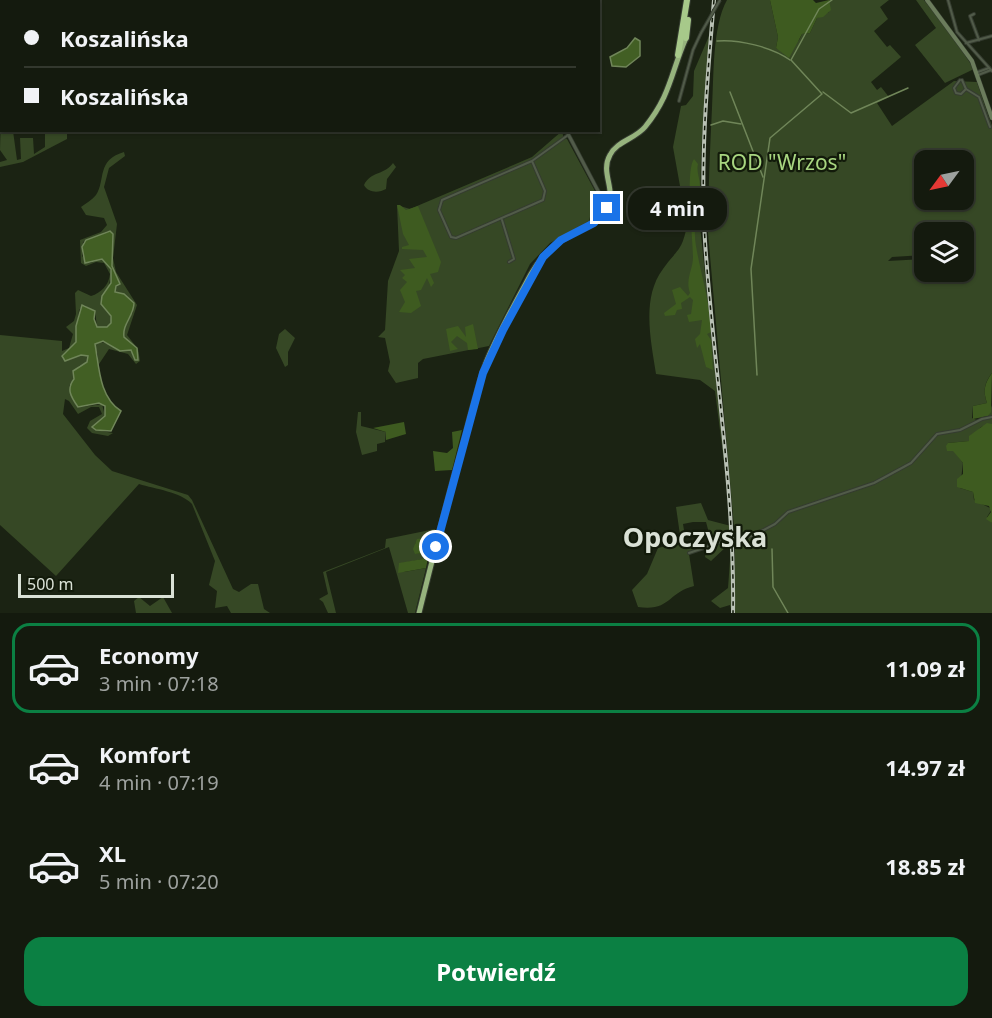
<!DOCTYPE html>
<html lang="pl">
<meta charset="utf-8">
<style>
:root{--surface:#141a0e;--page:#1d2317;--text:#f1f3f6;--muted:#9da19e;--line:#33382e;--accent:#0b8043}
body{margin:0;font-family:"Noto Sans",sans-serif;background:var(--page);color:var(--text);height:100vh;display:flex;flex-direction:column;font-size:22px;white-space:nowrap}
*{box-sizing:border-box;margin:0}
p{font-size:20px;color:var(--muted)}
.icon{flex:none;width:33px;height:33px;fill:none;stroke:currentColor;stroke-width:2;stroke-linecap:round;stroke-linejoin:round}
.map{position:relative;height:613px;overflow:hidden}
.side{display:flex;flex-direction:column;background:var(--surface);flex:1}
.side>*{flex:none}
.hud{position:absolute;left:0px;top:0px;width:600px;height:132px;box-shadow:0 2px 4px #0004,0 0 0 2px var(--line);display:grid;align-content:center;height:132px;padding:0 24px;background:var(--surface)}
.needle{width:39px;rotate:237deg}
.controls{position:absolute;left:914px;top:150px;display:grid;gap:12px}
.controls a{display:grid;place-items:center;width:60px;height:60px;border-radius:12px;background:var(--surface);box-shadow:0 2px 4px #0004,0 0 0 2px var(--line);font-size:30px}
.scale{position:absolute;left:18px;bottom:15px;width:156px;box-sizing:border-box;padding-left:6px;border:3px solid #dae1d6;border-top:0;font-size:16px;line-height:21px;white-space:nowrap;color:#dae1d6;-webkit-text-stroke:4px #121a0a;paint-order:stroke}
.end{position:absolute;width:27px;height:27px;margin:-14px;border:8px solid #1a73e8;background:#fff;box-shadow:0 0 0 3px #fff}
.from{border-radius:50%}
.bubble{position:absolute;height:42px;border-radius:18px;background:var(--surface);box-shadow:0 2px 4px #0004,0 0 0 2px var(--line);font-size:20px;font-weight:700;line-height:42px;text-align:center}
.hud b{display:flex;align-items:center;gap:21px;height:57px;font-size:22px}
.hud b+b{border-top:2px solid var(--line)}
.hud i{width:15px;height:15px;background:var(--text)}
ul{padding:10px 0 0;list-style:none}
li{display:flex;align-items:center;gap:18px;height:90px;margin:0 12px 9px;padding:0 12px;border:3px solid transparent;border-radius:18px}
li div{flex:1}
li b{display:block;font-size:22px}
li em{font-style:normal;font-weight:700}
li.on{border-color:var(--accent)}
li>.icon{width:54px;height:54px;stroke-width:1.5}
.action{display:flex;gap:12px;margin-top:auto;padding:12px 24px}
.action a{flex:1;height:69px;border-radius:18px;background:var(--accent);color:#fff;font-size:24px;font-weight:700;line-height:69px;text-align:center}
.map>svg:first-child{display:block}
.green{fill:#364825;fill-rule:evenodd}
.forest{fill:#3e5b20}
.water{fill:#425f24;stroke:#708659;stroke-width:1.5}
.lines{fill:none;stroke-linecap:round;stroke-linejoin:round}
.stream{stroke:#708659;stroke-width:1.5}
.minor-casing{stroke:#353c30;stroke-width:4}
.tertiary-casing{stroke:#353c30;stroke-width:4.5}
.secondary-casing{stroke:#353c30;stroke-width:5}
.trunk-casing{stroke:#353c30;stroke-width:7}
.motorway-casing{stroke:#353c30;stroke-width:8}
.minor{stroke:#515b49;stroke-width:2}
.tertiary{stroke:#515b49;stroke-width:3}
.secondary{stroke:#6b7c5c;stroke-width:4}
.trunk{stroke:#96b37d;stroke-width:5}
.motorway{stroke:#a7c98a;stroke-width:6}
.rail-casing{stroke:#bac2b6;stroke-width:4}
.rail{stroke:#121a0a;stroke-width:1.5;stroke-dasharray:4.5;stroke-linecap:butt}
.minor-bridge-casing{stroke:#353c30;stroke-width:4;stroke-linecap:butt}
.minor-bridge{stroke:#515b49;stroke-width:2}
.route{stroke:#1a73e8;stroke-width:8}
.labels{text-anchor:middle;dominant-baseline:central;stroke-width:4.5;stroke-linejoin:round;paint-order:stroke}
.park-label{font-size:21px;fill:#a8d680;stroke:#121a0a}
.district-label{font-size:27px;font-weight:bold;fill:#dae1d6;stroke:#121a0a}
</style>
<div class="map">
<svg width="992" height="613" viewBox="0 0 992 613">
<rect width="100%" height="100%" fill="#1b2313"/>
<!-- green -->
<g class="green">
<polygon points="0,0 157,0 2,2 1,103"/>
<path d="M 727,0 L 770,0 L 778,37 L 776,48 L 782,50 L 799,40 L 802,34 L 810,33 L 817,18 L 829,12 L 829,0 L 889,0 L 880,7 L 888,19 L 874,31 L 887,47 L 890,45 L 901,57 L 871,82 L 877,90 L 881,87 L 889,97 L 877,103 L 892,126 L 954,81 L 977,82 L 992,126 L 992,373 C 984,383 983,392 987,403 L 973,406 L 972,418 L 977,420 L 988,416 L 992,405 L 992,424 L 981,427 L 977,432 L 971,435 L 969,441 L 948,443 L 963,463 L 960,488 L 973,492 L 974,500 L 992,509 L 987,517 L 992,523 L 992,613 L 734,613 L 735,538 L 708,233 C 708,191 710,150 712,108 C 714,77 712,27 727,0 ZM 924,160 L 963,160 L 963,200 L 924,200 ZM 924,232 L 963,232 L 963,272 L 924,272 L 924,259 L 888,261 L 892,257 L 924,255 Z"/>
<polygon points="916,0 924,0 950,32 974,69 945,83 915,45 936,28"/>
<path d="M 709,36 L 701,155 L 700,225 L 726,478 L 715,391 L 700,380 L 656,374 C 651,341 641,298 663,269 C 677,249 682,252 687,225 L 673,147 L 681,106 L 686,105 L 693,96 L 694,71 Z"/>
<polygon points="1,113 2,130 13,131 17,160 21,159 20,138 33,138 34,154 45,147 45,131 67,131 67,139 23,162 0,167 0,162 7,160 0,150"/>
<polygon points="562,131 564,139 567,139 595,191 589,222 550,243 530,264 489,346 423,359 418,363 418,378 396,383 388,371 390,362 385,338 378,337 385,330 388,281 399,251 397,205 410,209 532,157"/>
<path d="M 124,152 L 125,156 L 109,168 L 104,187 L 117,224 L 113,258 L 116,272 L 137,305 L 127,335 L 138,349 L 140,361 L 136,364 L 128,354 L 109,349 L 97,367 L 98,355 L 94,344 L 97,341 L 131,350 L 134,359 L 135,346 L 124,337 L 124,328 L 133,312 L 128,297 L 115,293 L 115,288 L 120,284 L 112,266 L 112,232 L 108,231 L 83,242 L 82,256 L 90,263 L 102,259 C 117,269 108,280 108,294 C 107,304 111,314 111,323 L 107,327 L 97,327 L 95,311 L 84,305 L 79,310 L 76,342 L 62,358 L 66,361 L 81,355 L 88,356 L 87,362 L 79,366 L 73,374 L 74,379 L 69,386 L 71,395 L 81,407 L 102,404 L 105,416 L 98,423 L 96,430 L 113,433 L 108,436 L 92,433 L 87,428 L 90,421 L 102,414 L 99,407 L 91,407 L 78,414 L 69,401 L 65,399 L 63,414 L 95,455 L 112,471 L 188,495 L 192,500 L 233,589 L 239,592 L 251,584 L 258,584 L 264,609 L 270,613 L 231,613 L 227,606 L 215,608 L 217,591 L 209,585 L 215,561 L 192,504 C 181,492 155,489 139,484 L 56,576 L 0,525 L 0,335 L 62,341 L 62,351 L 69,348 L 73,334 L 66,327 L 74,321 L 76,314 L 75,293 L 78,290 L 91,296 C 101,293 109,285 110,274 L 104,263 L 96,262 L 86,266 L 81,263 L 80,240 L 101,232 L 107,225 L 104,218 L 86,215 L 81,207 C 86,203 92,200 96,195 C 106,180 96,160 124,152 Z"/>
<path d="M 393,163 L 396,167 L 387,179 L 386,189 C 379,193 368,193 364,185 C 371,171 385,175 393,163 Z"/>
<polygon points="285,329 295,338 288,352 288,365 285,367 276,348 279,334"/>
<polygon points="358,412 361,412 361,426 386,432 385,442 377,444 377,451 362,455 356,432"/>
<path d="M 701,503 L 708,520 L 731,526 L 732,613 L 730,605 L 720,608 L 711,601 L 728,588 L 731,547 L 729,544 L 711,561 L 705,557 L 707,548 L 689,554 L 694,586 C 668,592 670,612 638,607 L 632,590 L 647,574 L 658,548 L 681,542 L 676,507 ZM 693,522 L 706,522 L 712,544 L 687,549 L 683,524 Z"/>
<polygon points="435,529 433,537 415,543 415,554 430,553 428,558 403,563 404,572 426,568 415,613 408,613 389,547 326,572 336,613 328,613 323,602 319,599 328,594 323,572 385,548 386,539"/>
<polygon points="139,597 150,606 163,597 172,613 136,613 134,601"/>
</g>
<!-- forest -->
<g class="forest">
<polygon points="770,0 813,0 816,3 829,0 831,10 823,17 817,18 810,33 802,34 789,58 776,48 778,37"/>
<path d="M 694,159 L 698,164 C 696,172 700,178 700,186 C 700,206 692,225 696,246 C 701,275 710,302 711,332 L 707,334 L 711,340 L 713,370 L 706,367 L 700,344 L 697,348 L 695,339 L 700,334 L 702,320 L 689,322 L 687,315 L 691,314 L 693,300 L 690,297 L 681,303 L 682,309 L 677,310 L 675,315 L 665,316 L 664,313 L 676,304 L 672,290 L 680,287 L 688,296 L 690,293 C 685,279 693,270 693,257 C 693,239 685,171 694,159 Z"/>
<polygon points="400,205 406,210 418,206 441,262 438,272 430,274 434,283 431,287 427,278 421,290 416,291 421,306 411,313 399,312 405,302 400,290 407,282 402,278 405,275 400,270 415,268 409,259 427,257 423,250 402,249 402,247 409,245 403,234 397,205"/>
<polygon points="473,324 478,349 468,350 467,343 457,336 451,342 458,349 450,351 446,329 458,326 466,337 465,327"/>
<path d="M 992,373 L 991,412 L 988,416 L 973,419 L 973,406 L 987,403 C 983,391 984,384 992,373 Z"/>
<polygon points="404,422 406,434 386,440 386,432 373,428"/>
<polygon points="987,423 992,424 992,523 986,519 991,512 989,506 975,503 973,492 957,487 957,479 963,474 963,463 953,451 947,451 946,446 948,443 969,441 969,436"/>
<polygon points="462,430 452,470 435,471 433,451 447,453 453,448 452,432"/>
<polygon points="433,537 430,553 415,554 413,549 417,539"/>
<polygon points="428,558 426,568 398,573 399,563"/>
</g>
<!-- water -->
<g class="water">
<polygon points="635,38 640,41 640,56 626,67 612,66 610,57 627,48"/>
<path d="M 110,231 L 113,234 L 112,266 L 120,284 L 116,286 L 115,292 L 124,294 L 134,303 C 134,316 122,324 124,337 L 137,348 L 138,360 L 135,360 L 131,350 L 120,351 L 103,341 L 95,344 C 99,366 99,397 121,411 L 111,431 L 96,430 L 92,427 L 105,416 L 105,406 L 99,403 L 78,407 C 71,397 66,389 74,379 L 73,371 L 87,362 L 88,356 L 81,355 L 65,361 L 62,356 L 76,342 L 76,326 L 82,305 L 95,311 L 94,319 L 97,327 L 107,327 L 111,323 L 111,316 L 101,304 L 102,296 L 111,283 L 111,269 L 102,259 L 85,263 L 82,247 L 86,240 Z"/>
</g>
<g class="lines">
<!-- stream -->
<g class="stream">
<path d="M 717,41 C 738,39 772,47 790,60"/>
<polyline points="730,92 763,177"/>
<polyline points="823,92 851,113 908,88"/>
<polyline points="711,125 723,121 741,124"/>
<polyline points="757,375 751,269 770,138 822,94 791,60 819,9 832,0"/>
<polyline points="772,549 773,587 788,613"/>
</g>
<!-- minor casing -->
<g class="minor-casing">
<g id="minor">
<polyline points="948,0 957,32 992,71"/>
<polyline points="974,14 970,16 979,40"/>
<polyline points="966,43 992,36"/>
<polyline points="978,72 989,68"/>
<polyline points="978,75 991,70"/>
<polyline points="960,80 954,88 956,93 961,94 966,89"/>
<polyline points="962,80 966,89 979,97 990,127"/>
<polyline points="679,101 693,50 701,33"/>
<polyline points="532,161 545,191 543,200 456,238 451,237 439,210 442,200 532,161 568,135"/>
<polyline points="502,220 514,259 509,262"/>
<polyline points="689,553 727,540 752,536 775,524 788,512 874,483 911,463 937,434 960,430 982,419 992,417"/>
</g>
</g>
<!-- tertiary casing -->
<g class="tertiary-casing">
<g id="tertiary">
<polyline points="520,0 520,2"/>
<polyline points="394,2 395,0"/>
<polyline points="0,104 2,104"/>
<polyline points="566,130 606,206"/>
</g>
</g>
<!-- secondary casing -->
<g class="secondary-casing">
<polyline id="secondary" points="927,0 972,61 992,118"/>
</g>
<!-- trunk casing -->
<g class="trunk-casing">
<path id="trunk" d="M 419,613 C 434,553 449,493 466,433 C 472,410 478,386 486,363 C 498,333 515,303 531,274 C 539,260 550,247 565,238 C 580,229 594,225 605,210 C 619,191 599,174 610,155 C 617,141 635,139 645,127 C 671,95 671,72 686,38"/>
</g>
<!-- motorway casing -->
<g class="motorway-casing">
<g id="motorway">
<polyline points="686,38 688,20"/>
<polyline points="678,55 687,0"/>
</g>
</g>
<!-- minor -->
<use href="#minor" class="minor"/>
<!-- tertiary -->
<use href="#tertiary" class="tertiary"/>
<!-- secondary -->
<use href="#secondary" class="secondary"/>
<!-- trunk -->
<use href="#trunk" class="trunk"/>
<!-- motorway -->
<use href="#motorway" class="motorway"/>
<!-- rail casing -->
<g class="rail-casing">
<path id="rail" d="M 714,0 C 707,80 700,161 705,241 C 713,365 735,488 733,613"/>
</g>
<!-- rail -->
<use href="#rail" class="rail"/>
<!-- minor-bridge casing -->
<g class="minor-bridge-casing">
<polyline id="minor-bridge" points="701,33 720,0"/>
</g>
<!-- minor-bridge -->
<use href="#minor-bridge" class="minor-bridge"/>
</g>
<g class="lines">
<!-- route -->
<polyline class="route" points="436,547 483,373 503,330 543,257 561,240 594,223 607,208"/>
</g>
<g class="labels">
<!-- park labels -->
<g class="park-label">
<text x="782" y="162">ROD "Wrzos"</text>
</g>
<!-- district labels -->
<g class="district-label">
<text x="695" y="536">Opoczyska</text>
</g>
</g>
</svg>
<div class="controls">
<a><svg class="needle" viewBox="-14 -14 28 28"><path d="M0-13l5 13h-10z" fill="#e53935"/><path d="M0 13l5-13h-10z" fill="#9da19e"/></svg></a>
<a><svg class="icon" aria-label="layers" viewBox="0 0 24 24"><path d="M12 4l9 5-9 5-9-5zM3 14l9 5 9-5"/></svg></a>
</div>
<div class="scale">500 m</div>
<i class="end from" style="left:436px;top:547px"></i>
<i class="end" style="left:607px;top:208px"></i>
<div class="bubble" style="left:628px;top:188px;width:99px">4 min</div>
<div class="hud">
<b><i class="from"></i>Koszalińska</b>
<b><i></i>Koszalińska</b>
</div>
</div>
<section class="side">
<ul>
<li class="on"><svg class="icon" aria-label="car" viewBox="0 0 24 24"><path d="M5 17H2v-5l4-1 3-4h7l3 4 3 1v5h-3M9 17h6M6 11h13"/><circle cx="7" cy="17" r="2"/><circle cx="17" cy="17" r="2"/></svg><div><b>Economy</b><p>3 min · 07:18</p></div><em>11.09 zł</em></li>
<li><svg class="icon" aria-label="car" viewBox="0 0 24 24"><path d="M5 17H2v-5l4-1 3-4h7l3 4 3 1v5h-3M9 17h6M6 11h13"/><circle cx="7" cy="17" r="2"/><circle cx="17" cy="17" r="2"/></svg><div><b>Komfort</b><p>4 min · 07:19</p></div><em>14.97 zł</em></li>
<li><svg class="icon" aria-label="car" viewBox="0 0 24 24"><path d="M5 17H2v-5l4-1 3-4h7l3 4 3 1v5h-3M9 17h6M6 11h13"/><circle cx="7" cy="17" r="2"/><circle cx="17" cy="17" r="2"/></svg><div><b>XL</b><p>5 min · 07:20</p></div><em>18.85 zł</em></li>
</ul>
<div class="action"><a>Potwierdź</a></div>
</section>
